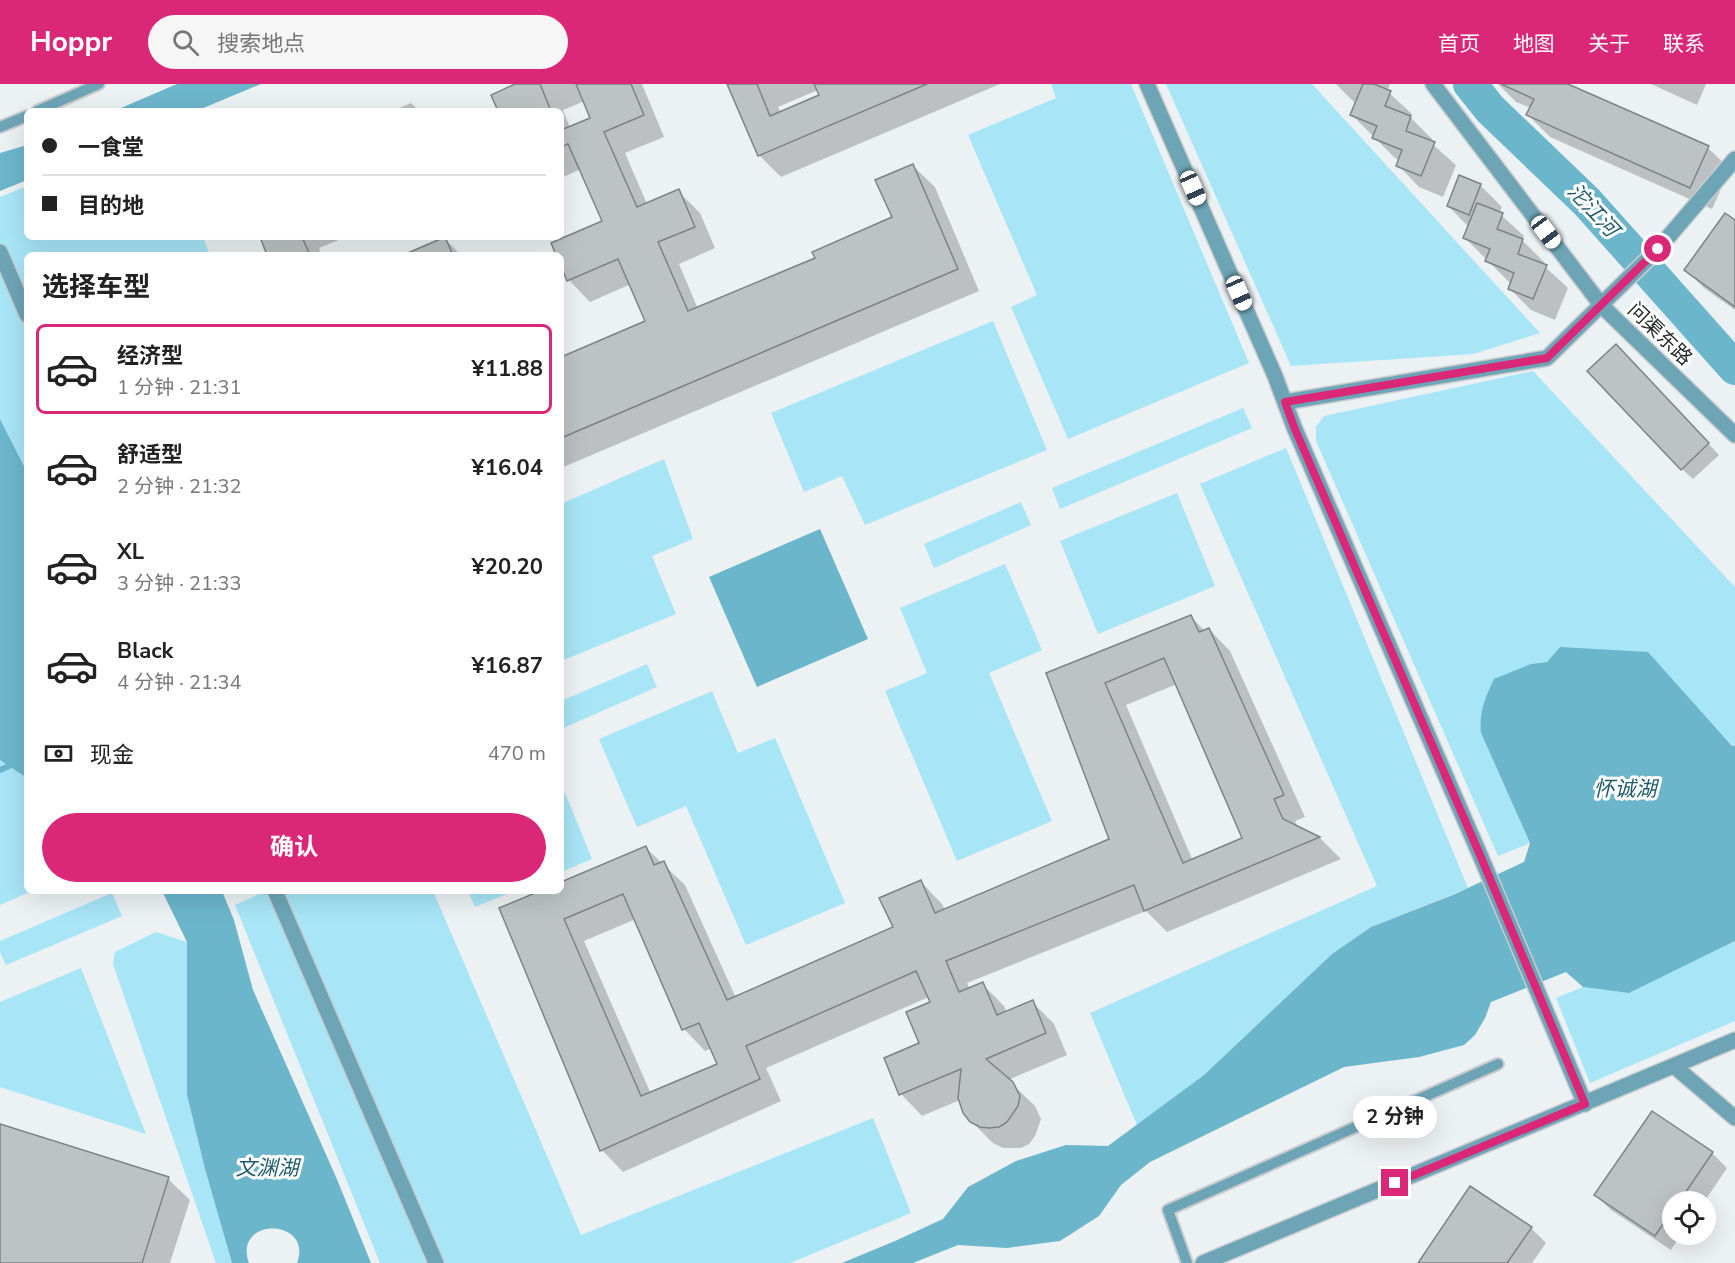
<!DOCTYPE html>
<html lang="zh">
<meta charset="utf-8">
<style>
:root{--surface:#fff;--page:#f6f6f6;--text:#222;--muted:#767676;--line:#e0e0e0;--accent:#db2777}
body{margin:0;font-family:"Nunito Sans","Noto Sans SC",sans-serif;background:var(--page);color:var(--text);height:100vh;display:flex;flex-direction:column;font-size:22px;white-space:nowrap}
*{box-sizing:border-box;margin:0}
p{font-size:20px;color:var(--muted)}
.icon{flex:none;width:33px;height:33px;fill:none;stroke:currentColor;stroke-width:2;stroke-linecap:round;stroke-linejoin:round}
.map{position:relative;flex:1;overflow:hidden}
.side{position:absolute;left:24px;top:168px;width:540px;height:642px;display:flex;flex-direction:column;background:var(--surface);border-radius:9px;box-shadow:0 6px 24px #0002}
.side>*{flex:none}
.hud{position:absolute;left:24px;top:24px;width:540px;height:132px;border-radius:9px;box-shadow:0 6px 24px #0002;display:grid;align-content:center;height:132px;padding:0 18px;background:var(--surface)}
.buttons{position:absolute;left:1662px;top:1107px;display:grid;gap:12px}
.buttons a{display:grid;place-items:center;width:54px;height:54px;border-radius:50%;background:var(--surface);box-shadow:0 6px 24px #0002;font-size:30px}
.end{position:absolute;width:27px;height:27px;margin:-14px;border:8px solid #db2777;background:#fff;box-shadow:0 0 0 3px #fff}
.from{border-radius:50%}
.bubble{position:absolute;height:42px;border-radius:21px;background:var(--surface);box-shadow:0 6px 24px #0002;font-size:20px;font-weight:700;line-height:42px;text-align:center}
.car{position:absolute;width:18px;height:36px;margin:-18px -9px;border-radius:8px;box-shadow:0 0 4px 2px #0007;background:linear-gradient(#fff 24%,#345 0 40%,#fff 0 76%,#345 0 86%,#fff 0)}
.hud b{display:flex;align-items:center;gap:21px;height:57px;font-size:22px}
.hud b+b{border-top:2px solid var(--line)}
.hud i{width:15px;height:15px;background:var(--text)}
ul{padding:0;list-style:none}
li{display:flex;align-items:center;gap:18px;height:90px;margin:0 12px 9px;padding:0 6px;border:3px solid transparent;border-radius:9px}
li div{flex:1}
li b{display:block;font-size:22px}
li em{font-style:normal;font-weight:700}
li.current{border-color:var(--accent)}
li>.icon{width:54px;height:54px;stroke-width:1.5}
h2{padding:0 18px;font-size:27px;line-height:72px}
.pay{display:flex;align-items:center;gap:15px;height:66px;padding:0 18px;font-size:22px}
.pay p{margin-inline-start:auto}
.button{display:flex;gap:12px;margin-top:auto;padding:12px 18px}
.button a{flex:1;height:69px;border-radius:36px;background:var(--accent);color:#fff;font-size:24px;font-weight:700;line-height:69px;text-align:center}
header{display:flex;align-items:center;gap:36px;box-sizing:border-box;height:84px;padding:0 30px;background:var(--accent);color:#fff}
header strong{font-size:28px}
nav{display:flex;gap:33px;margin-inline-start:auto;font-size:21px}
.search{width:420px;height:54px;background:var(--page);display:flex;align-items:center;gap:15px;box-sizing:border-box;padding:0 21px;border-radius:33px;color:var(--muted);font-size:22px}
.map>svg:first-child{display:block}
.green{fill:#a7e5f7}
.water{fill:#6cb6cb}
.shadow{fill:#0003;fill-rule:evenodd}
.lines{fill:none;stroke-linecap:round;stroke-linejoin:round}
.stream{stroke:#6cb6cb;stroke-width:6}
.river{stroke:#6cb6cb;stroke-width:34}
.building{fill:#bdc3c4;stroke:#7e8385;stroke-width:1.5;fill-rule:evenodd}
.service-casing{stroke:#c9cdcf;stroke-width:14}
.minor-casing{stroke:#c9cdcf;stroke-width:18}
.service{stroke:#6ea5b6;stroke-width:10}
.minor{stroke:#6ea5b6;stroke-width:15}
.route{stroke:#db2777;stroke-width:8}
.labels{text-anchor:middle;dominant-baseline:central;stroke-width:6;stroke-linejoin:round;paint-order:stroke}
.street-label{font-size:20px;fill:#272929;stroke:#fff}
.water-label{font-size:21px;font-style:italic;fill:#1f5c6b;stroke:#fff}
</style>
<header>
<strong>Hoppr</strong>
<div class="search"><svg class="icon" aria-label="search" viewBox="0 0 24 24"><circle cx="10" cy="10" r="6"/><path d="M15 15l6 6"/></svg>搜索地点</div>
<nav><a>首页</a><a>地图</a><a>关于</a><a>联系</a></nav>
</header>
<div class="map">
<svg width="1735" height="1179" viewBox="0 0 1735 1179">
<rect width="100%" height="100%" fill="#ecf1f3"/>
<!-- green -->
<g class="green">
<polygon points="1051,0 1131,0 1249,279 1068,355 1011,223 1037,211 968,51 1056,14"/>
<polygon points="1166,0 1312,0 1540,249 1473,270 1291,282"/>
<polygon points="27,102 27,153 203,153 210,171 27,171 27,388 0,335 0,113"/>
<polygon points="993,237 1047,366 865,441 842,392 804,408 771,329"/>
<polygon points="1533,287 1735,503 1735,662 1560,563 1547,578 1531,580 1481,649 1530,759 1498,772 1316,357 1316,343 1324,332"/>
<polygon points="1243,324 1252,344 1060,425 1052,404"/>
<polygon points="1286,364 1468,804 1371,843 1332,870 1204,991 1137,1041 1090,929 1377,802 1200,400"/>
<polygon points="664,375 693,455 652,472 676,530 561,577 561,420"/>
<polygon points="1177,409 1215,502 1098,550 1060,457"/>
<polygon points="1021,418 1031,441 934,484 924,460"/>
<polygon points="1005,480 1042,566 989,589 1052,737 957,777 885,607 927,589 900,524"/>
<polygon points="647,580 657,603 561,645 561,617"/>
<polygon points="712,607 738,669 775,654 845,819 746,861 686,722 637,743 599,655"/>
<polygon points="0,676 27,694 27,807 32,807 0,821"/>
<polygon points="561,699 592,775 561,788"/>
<polygon points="265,807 433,807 581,1151 873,1034 911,1129 790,1179 380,1179 235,821"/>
<polygon points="468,807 514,807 475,823"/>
<polygon points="112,809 122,832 6,881 0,868 0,857"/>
<polygon points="156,848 187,858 187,1011 205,1085 232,1179 216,1179 113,880 115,868"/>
<polygon points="1735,857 1735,937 1590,999 1556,914 1583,903 1629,909"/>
<polygon points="81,884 146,1050 0,1003 0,918"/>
</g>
<!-- water -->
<g class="water">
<polygon points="177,0 261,0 196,27 114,27"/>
<polygon points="27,61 27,96 0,107 0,69"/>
<polygon points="0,335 27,388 27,694 0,676"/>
<polygon points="820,445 868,555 757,603 709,493"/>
<path d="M 1560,563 L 1648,568 L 1731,661 L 1735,662 L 1735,857 L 1629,909 L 1583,903 L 1566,888 L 1491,918 L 1485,934 L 1475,951 L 1464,961 L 1419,973 L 1344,983 L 1150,1078 L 1121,1101 L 1099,1132 L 1060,1157 L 1007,1164 L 958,1161 L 913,1179 L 842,1179 L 895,1157 L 943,1135 L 968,1103 L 1016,1077 L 1066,1061 L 1108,1062 L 1204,991 L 1332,870 L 1371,843 L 1455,810 L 1524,778 L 1530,759 L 1481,649 C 1479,628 1485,614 1494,595 L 1531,580 L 1547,578 Z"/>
<path d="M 162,807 L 222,807 L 234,836 L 253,906 L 336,1093 L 371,1179 L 297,1179 C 314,1134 232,1132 249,1179 L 232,1179 L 205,1085 L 187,1011 L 187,858 Z"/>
</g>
<!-- shadow -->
<g class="shadow">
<path d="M 519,0 L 642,0 L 664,53 L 625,69 L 647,120 L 678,107 L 700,129 L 715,164 L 679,180 L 698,225 L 816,174 L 894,134 L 913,82 L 935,103 L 979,207 L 561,384 L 561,275 L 647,238 L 631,200 L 590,218 L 569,196 L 561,178 L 561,171 L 558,171 L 604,138 L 581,85 L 561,94 L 561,27 L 499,27 ZM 585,17 L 592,35 L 570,44 L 563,26 Z"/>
<path d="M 729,0 L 1000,0 L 781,93 L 760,72 ZM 818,6 L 821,12 L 781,29 L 778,23 Z"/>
<polygon points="1336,0 1390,0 1387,7 1412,30 1410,33 1432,55 1431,59 1456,81 1443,113 1419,103 1398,81 1400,77 1396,75 1352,31 1356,20"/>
<polygon points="1498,0 1567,0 1708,64 1730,85 1712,125 1550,53 1528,31 1531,24 1516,18"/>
<polygon points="1651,0 1706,0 1697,21"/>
<polygon points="411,19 419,27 393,27"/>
<polygon points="1480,101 1502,123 1499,129 1524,152 1522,156 1544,178 1543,181 1568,204 1555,236 1531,226 1509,204 1511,200 1465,154 1469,143 1448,122"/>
<polygon points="1735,137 1735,226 1704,204 1686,186"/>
<polygon points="261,153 346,153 319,164 321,171 269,171"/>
<polygon points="445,155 461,171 407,171"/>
<polygon points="1627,273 1719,371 1693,395 1682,385"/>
<path d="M 1190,532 L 1205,547 L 1209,545 L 1230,567 L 1305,733 L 1295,737 L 1298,743 L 1320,754 L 1341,775 L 1167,848 L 1146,827 L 967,899 L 970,905 L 982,900 L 1004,922 L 1007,929 L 1032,918 L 1054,940 L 1067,971 L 1008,996 L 1035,1022 L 1041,1035 L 1035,1052 L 1029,1060 L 1021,1064 L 1003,1064 L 993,1059 L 971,1037 L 960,1016 L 922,1032 L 901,1010 L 921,960 L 932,919 L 929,913 L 766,984 L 781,1017 L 623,1088 L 602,1066 L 544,807 L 561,807 L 561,800 L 646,764 L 685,801 L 736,914 L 895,844 L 921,798 L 942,820 L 945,826 L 1111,756 L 1048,590 ZM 1177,600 L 1244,755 L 1193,777 L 1126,621 ZM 636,835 L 684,945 L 705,967 L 712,964 L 719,980 L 651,1010 L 584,857 Z"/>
<polygon points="0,1041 168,1095 190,1116 170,1179 0,1179"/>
<polygon points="1712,1069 1727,1084 1704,1118 1672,1118 1672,1150 1681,1150 1671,1166 1611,1126 1596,1111"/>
<polygon points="1531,1144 1546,1159 1532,1179 1420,1179"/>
</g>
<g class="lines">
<!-- stream -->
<polyline class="stream" points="0,686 9,682"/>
<!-- river -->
<polyline class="river" points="1470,0 1490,25 1587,118 1735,284"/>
</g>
<!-- building -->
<g class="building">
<polygon points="515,0 540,0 551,27 498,27 491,11"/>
<polygon points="576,0 631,0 644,31 604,48 637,123 679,105 695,143 658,158 688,227 815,174 812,168 892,133 875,96 913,80 958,185 561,354 561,273 645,237 618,175 567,197 561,182 561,171 556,171 551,159 602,137 568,60 561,63 561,46 590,34"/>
<polygon points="727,0 757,0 770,32 819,11 814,0 927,0 758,72"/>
<polygon points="1363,0 1374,0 1391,7 1385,22 1411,32 1406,47 1435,58 1421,92 1396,82 1402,66 1372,54 1377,42 1350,31"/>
<polygon points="1501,0 1568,0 1709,62 1690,104 1526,31 1534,15"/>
<polygon points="1459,91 1481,100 1469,131 1447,122"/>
<polygon points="1477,119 1503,129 1497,145 1523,155 1518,170 1547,181 1533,215 1508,205 1514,189 1485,177 1490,165 1463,154"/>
<polygon points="1725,129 1735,136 1735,223 1684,186"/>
<polygon points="260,153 302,153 310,171 267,171"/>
<polygon points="445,153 453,171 403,171"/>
<polygon points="1616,260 1709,359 1681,386 1587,287"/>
<path d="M 1191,531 L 1199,548 L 1209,544 L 1284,711 L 1274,715 L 1283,735 L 1320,753 L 1144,827 L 1134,801 L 946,877 L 959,908 L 983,898 L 997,931 L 1033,916 L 1046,949 L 986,975 L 1013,998 L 1020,1012 L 1018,1022 L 1007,1038 L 999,1043 L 989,1044 L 980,1043 L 970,1038 L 963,1029 L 958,1014 L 961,985 L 899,1011 L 884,974 L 919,959 L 906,928 L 930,918 L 916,887 L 746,962 L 760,995 L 600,1067 L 499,824 L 540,807 L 561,807 L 561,798 L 646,762 L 654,781 L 664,777 L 727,916 L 893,843 L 879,814 L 921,796 L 935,829 L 1109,755 L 1046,589 ZM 1164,574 L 1242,754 L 1183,779 L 1105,599 ZM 623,810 L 682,946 L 699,939 L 717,980 L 641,1012 L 564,835 Z"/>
<polygon points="1652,1027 1713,1068 1679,1118 1672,1118 1672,1127 1655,1152 1594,1111"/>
<polygon points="0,1040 169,1093 142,1179 0,1179"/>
<polygon points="1470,1102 1532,1143 1507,1179 1418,1179"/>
</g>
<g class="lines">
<!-- service casing -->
<g class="service-casing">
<g id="service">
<polyline points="37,27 99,0"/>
<polyline points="0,43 27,32"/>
<polyline points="1187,1179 1168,1126 1498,980"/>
</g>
</g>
<!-- minor casing -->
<g class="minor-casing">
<g id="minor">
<polyline points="1147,0 1275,292 1294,343 1480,771 1585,1020"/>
<polyline points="1433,0 1602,222 1735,351"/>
<polyline points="0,168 27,231"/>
<polyline points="1285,318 1547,274 1658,165 1735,75"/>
<polyline points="275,807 436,1179"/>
<polyline points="1674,982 1735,1034"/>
<polyline points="1203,1179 1735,956"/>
</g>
</g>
<!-- service -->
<use href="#service" class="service"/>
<!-- minor -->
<use href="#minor" class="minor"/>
</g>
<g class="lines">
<!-- route -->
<polyline class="route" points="1395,1099 1585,1020 1480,771 1294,343 1285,318 1547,274 1658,165"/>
</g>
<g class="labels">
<!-- street labels -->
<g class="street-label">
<text transform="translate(1660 250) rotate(44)">问渠东路</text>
</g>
<!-- water labels -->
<g class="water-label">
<text transform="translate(1593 126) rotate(47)">沱江河</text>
<text x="1625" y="705">怀诚湖</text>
<text x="267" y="1084">文渊湖</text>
</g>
</g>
</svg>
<div class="buttons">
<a><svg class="icon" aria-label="locate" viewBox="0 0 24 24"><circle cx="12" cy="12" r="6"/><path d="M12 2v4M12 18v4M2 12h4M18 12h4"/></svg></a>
</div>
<i class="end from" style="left:1658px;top:165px"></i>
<i class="end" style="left:1395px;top:1099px"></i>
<div class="bubble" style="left:1353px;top:1012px;width:84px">2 分钟</div>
<i class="car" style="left:1193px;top:104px;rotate:156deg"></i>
<i class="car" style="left:1546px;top:148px;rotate:143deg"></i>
<i class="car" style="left:1239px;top:209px;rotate:156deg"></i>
<div class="hud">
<b><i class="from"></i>一食堂</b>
<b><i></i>目的地</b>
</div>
<section class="side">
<h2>选择车型</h2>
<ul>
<li class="current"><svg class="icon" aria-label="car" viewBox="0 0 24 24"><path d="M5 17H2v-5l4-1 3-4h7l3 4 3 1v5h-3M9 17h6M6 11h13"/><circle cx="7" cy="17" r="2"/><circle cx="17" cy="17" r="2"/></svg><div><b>经济型</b><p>1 分钟 · 21:31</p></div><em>¥11.88</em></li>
<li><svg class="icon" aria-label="car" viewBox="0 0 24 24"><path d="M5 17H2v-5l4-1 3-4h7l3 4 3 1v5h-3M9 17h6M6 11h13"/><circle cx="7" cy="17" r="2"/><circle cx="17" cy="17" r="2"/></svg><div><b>舒适型</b><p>2 分钟 · 21:32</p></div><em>¥16.04</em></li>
<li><svg class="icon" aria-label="car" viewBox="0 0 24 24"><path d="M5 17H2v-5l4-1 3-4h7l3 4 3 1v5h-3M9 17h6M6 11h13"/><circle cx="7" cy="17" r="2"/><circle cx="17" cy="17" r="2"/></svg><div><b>XL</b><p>3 分钟 · 21:33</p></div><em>¥20.20</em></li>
<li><svg class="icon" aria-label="car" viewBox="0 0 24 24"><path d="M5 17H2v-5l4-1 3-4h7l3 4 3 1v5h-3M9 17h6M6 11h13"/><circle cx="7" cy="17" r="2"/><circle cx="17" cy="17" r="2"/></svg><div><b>Black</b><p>4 分钟 · 21:34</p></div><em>¥16.87</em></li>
</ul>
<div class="pay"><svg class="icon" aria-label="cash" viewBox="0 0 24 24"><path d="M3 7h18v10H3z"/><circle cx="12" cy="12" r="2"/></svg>现金<p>470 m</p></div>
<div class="button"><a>确认</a></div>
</section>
</div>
